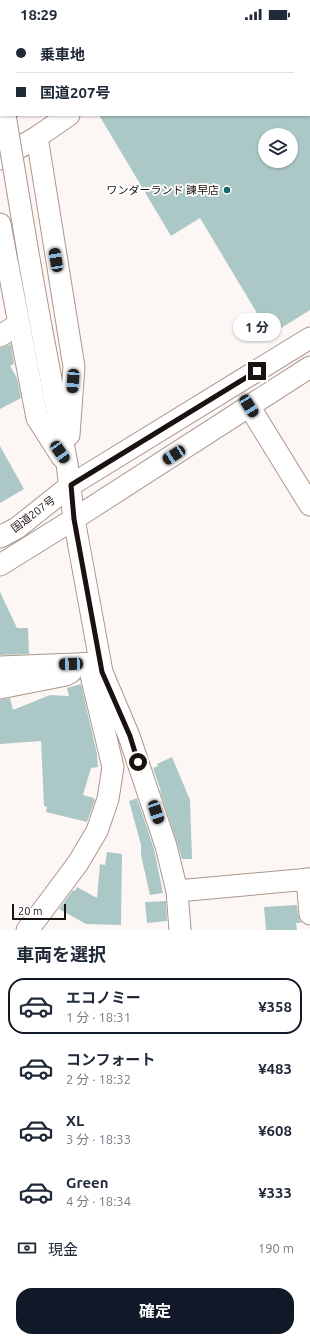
<!DOCTYPE html>
<html lang="ja">
<meta charset="utf-8">
<style>
:root{--surface:#fff;--page:#f6f6f7;--text:#1f2937;--muted:#747a83;--line:#e0e1e3;--accent:#111827}
body{margin:0;font-family:Ubuntu,"Noto Sans JP",sans-serif;background:var(--page);color:var(--text);height:100vh;display:flex;flex-direction:column;font-size:15px;white-space:nowrap}
*{box-sizing:border-box;margin:0}
p{font-size:13px;color:var(--muted)}
.icon{flex:none;width:22px;height:22px;fill:none;stroke:currentColor;stroke-width:2;stroke-linecap:round;stroke-linejoin:round}
.map{position:relative;height:902px;overflow:hidden}
.sheet{display:flex;flex-direction:column;background:var(--surface);flex:1}
.sheet>*{flex:none}
.hud{position:absolute;left:0px;top:0px;width:310px;height:88px;box-shadow:0 1px 3px #0004;display:grid;align-content:center;height:88px;padding:0 16px;background:var(--surface)}
.tools{position:absolute;left:258px;top:100px;display:grid;gap:8px}
.tools a{display:grid;place-items:center;width:40px;height:40px;border-radius:50%;background:var(--surface);box-shadow:0 1px 3px #0004;font-size:20px}
.scale{position:absolute;left:12px;bottom:10px;width:54px;box-sizing:border-box;padding-left:4px;border:2px solid #1a120e;border-top:0;font-size:11px;line-height:14px;white-space:nowrap;color:#1a120e;-webkit-text-stroke:3px #fff;paint-order:stroke}
.end{position:absolute;width:18px;height:18px;margin:-9px;border:5px solid #1a120e;background:#fff;box-shadow:0 0 0 2px #fff}
.from{border-radius:50%}
.bubble{position:absolute;height:28px;border-radius:14px;background:var(--surface);box-shadow:0 1px 3px #0004;font-size:13px;font-weight:700;line-height:28px;text-align:center}
.car{position:absolute;width:12px;height:24px;margin:-12px -6px;border-radius:5px;box-shadow:0 0 3px 1px #0007;background:linear-gradient(#222 24%,#8ab4d8 0 40%,#222 0 76%,#8ab4d8 0 86%,#222 0)}
.hud b{display:flex;align-items:center;gap:14px;height:38px;font-size:15px}
.hud b+b{border-top:1px solid var(--line)}
.hud i{width:10px;height:10px;background:var(--text)}
ul{padding:0;list-style:none}
li{display:flex;align-items:center;gap:12px;height:56px;margin:0 8px 6px;padding:0 8px;border:2px solid transparent;border-radius:16px}
li div{flex:1}
li b{display:block;font-size:15px}
li em{font-style:normal;font-weight:700}
li.on{border-color:var(--accent)}
li>.icon{width:36px;height:36px;stroke-width:1.5}
h2{padding:0 16px;font-size:18px;line-height:48px}
.pay{display:flex;align-items:center;gap:10px;height:44px;padding:0 16px;font-size:15px}
.pay p{margin-inline-start:auto}
.primary-button{display:flex;gap:8px;margin-top:auto;padding:8px 16px}
.primary-button a{flex:1;height:46px;border-radius:16px;background:var(--accent);color:#fff;font-size:16px;font-weight:700;line-height:46px;text-align:center}
.status{display:flex;justify-content:space-between;align-items:center;height:28px;padding:0 20px;background:var(--surface);direction:ltr}
.status svg{height:11px;fill:currentColor}
.map>svg:first-child{display:block}
.building{fill:#abc8c7;fill-rule:evenodd}
.lines{fill:none;stroke-linecap:round;stroke-linejoin:round}
.minor-casing{stroke:#ac968b;stroke-width:23}
.minor{stroke:#fff;stroke-width:21}
.rail{stroke:#47403c;stroke-width:3;stroke-dasharray:6 3;stroke-linecap:butt}
.minor-bridge-casing{stroke:#ac968b;stroke-width:23;stroke-linecap:butt}
.minor-bridge{stroke:#fff;stroke-width:21}
.route{stroke:#1a120e;stroke-width:5}
.poi-dot{fill:#186667;stroke:#fff;stroke-width:1.5}
.labels{text-anchor:middle;dominant-baseline:central;stroke-width:3.5;stroke-linejoin:round;paint-order:stroke}
.poi-label{font-size:11px;fill:#1a120e;stroke:#fff;text-anchor:end}
.street-label{font-size:11px;fill:#1a120e;stroke:#fff}
</style>
<div class="status"><b>18:29</b><svg viewBox="0 0 49 12"><path d="M0 12V9h3v3zM5 12V6h3v6zM10 12V3h3v9zM15 12V0h3v12zM26 1h20v11H26zM47 4h2v5h-2z"/></svg></div>
<div class="map">
<svg width="310" height="902" viewBox="0 0 310 902">
<rect width="100%" height="100%" fill="#fcf7f5"/>
<!-- building -->
<g class="building">
<path d="M 99,87 L 310,87 L 310,282 L 270,307 L 200,190 L 171,208 ZM 265,107 L 291,107 L 291,133 L 265,133 Z"/>
<polygon points="11,316 14,336 10,338 17,350 21,370 0,381 0,320"/>
<polygon points="0,418 24,461 0,475"/>
<polygon points="0,564 17,600 28,600 29,626 0,627"/>
<polygon points="81,656 97,726 98,739 91,740 83,767 94,770 94,771 95,772 87,794 46,784 47,779 44,778 41,713 0,716 0,672 10,670 13,682 50,667 69,668 67,660"/>
<polygon points="172,729 190,772 192,831 182,831 177,814 160,763 161,763 153,740 158,738 157,736"/>
<polygon points="137,770 154,821 163,865 150,867 141,827 141,817 129,773"/>
<polygon points="107,824 122,826 121,897 86,896 59,881 73,862 75,863 77,859 97,870 100,836 105,837"/>
<polygon points="166,873 167,893 147,895 145,874"/>
<polygon points="297,877 298,887 301,895 296,895 297,902 266,902 264,879"/>
</g>
<g class="lines">
<!-- minor casing -->
<g class="minor-casing">
<g id="minor">
<polyline points="196,1 197,0"/>
<polyline points="0,59 1,65"/>
<polyline points="37,109 74,339 69,407"/>
<polyline points="0,131 37,109 69,87"/>
<polyline points="0,196 37,390 62,429"/>
<polyline points="29,231 40,293 67,436 74,491 102,644 129,708 166,818 177,863 180,902"/>
<polyline points="0,308 19,296"/>
<polyline points="249,378 310,477"/>
<polyline points="0,509 17,500 71,457 310,310"/>
<polyline points="0,537 74,491 310,339"/>
<polyline points="0,639 100,635"/>
<polyline points="0,660 66,647 71,644"/>
<polyline points="307,851 310,886"/>
<polyline points="177,863 310,851"/>
<polyline points="27,902 37,890 78,835 97,803 108,771 113,739 91,647 99,645"/>
</g>
</g>
<!-- minor -->
<use href="#minor" class="minor"/>
<!-- rail -->
<g class="rail">
<polyline points="29,1 31,0"/>
<polyline points="107,1 108,0"/>
<polyline points="127,1 128,0"/>
<polyline points="0,24 1,23"/>
<polyline points="0,85 1,84"/>
<polyline points="0,100 17,87"/>
</g>
<!-- minor-bridge casing -->
<g class="minor-bridge-casing">
<polyline id="minor-bridge" points="5,87 29,231"/>
</g>
<!-- minor-bridge -->
<use href="#minor-bridge" class="minor-bridge"/>
</g>
<g class="lines">
<!-- route -->
<polyline class="route" points="138,734 130,708 102,644 74,491 71,457 257,343"/>
</g>
<!-- markers -->
<circle class="poi-dot" cx="227" cy="162" r="4"/>
<g class="labels">
<!-- poi labels -->
<g class="poi-label">
<text x="219" y="162">ワンダーランド 諫早店</text>
</g>
<!-- street labels -->
<g class="street-label">
<text transform="translate(33 486) rotate(-37)">国道207号</text>
</g>
</g>
</svg>
<div class="tools">
<a><svg class="icon" aria-label="layers" viewBox="0 0 24 24"><path d="M12 4l9 5-9 5-9-5zM3 14l9 5 9-5"/></svg></a>
</div>
<div class="scale">20 m</div>
<i class="end from" style="left:138px;top:734px"></i>
<i class="end" style="left:257px;top:343px"></i>
<div class="bubble" style="left:233px;top:285px;width:48px">1 分</div>
<i class="car" style="left:56px;top:232px;rotate:351deg"></i>
<i class="car" style="left:73px;top:353px;rotate:184deg"></i>
<i class="car" style="left:249px;top:378px;rotate:148deg"></i>
<i class="car" style="left:60px;top:424px;rotate:146deg"></i>
<i class="car" style="left:174px;top:427px;rotate:237deg"></i>
<i class="car" style="left:71px;top:636px;rotate:268deg"></i>
<i class="car" style="left:156px;top:784px;rotate:162deg"></i>
<div class="hud">
<b><i class="from"></i>乗車地</b>
<b><i></i>国道207号</b>
</div>
</div>
<section class="sheet">
<h2>車両を選択</h2>
<ul>
<li class="on"><svg class="icon" aria-label="car" viewBox="0 0 24 24"><path d="M5 17H2v-5l4-1 3-4h7l3 4 3 1v5h-3M9 17h6M6 11h13"/><circle cx="7" cy="17" r="2"/><circle cx="17" cy="17" r="2"/></svg><div><b>エコノミー</b><p>1 分 · 18:31</p></div><em>¥358</em></li>
<li><svg class="icon" aria-label="car" viewBox="0 0 24 24"><path d="M5 17H2v-5l4-1 3-4h7l3 4 3 1v5h-3M9 17h6M6 11h13"/><circle cx="7" cy="17" r="2"/><circle cx="17" cy="17" r="2"/></svg><div><b>コンフォート</b><p>2 分 · 18:32</p></div><em>¥483</em></li>
<li><svg class="icon" aria-label="car" viewBox="0 0 24 24"><path d="M5 17H2v-5l4-1 3-4h7l3 4 3 1v5h-3M9 17h6M6 11h13"/><circle cx="7" cy="17" r="2"/><circle cx="17" cy="17" r="2"/></svg><div><b>XL</b><p>3 分 · 18:33</p></div><em>¥608</em></li>
<li><svg class="icon" aria-label="car" viewBox="0 0 24 24"><path d="M5 17H2v-5l4-1 3-4h7l3 4 3 1v5h-3M9 17h6M6 11h13"/><circle cx="7" cy="17" r="2"/><circle cx="17" cy="17" r="2"/></svg><div><b>Green</b><p>4 分 · 18:34</p></div><em>¥333</em></li>
</ul>
<div class="pay"><svg class="icon" aria-label="cash" viewBox="0 0 24 24"><path d="M3 7h18v10H3z"/><circle cx="12" cy="12" r="2"/></svg>現金<p>190 m</p></div>
<div class="primary-button"><a>確定</a></div>
</section>
